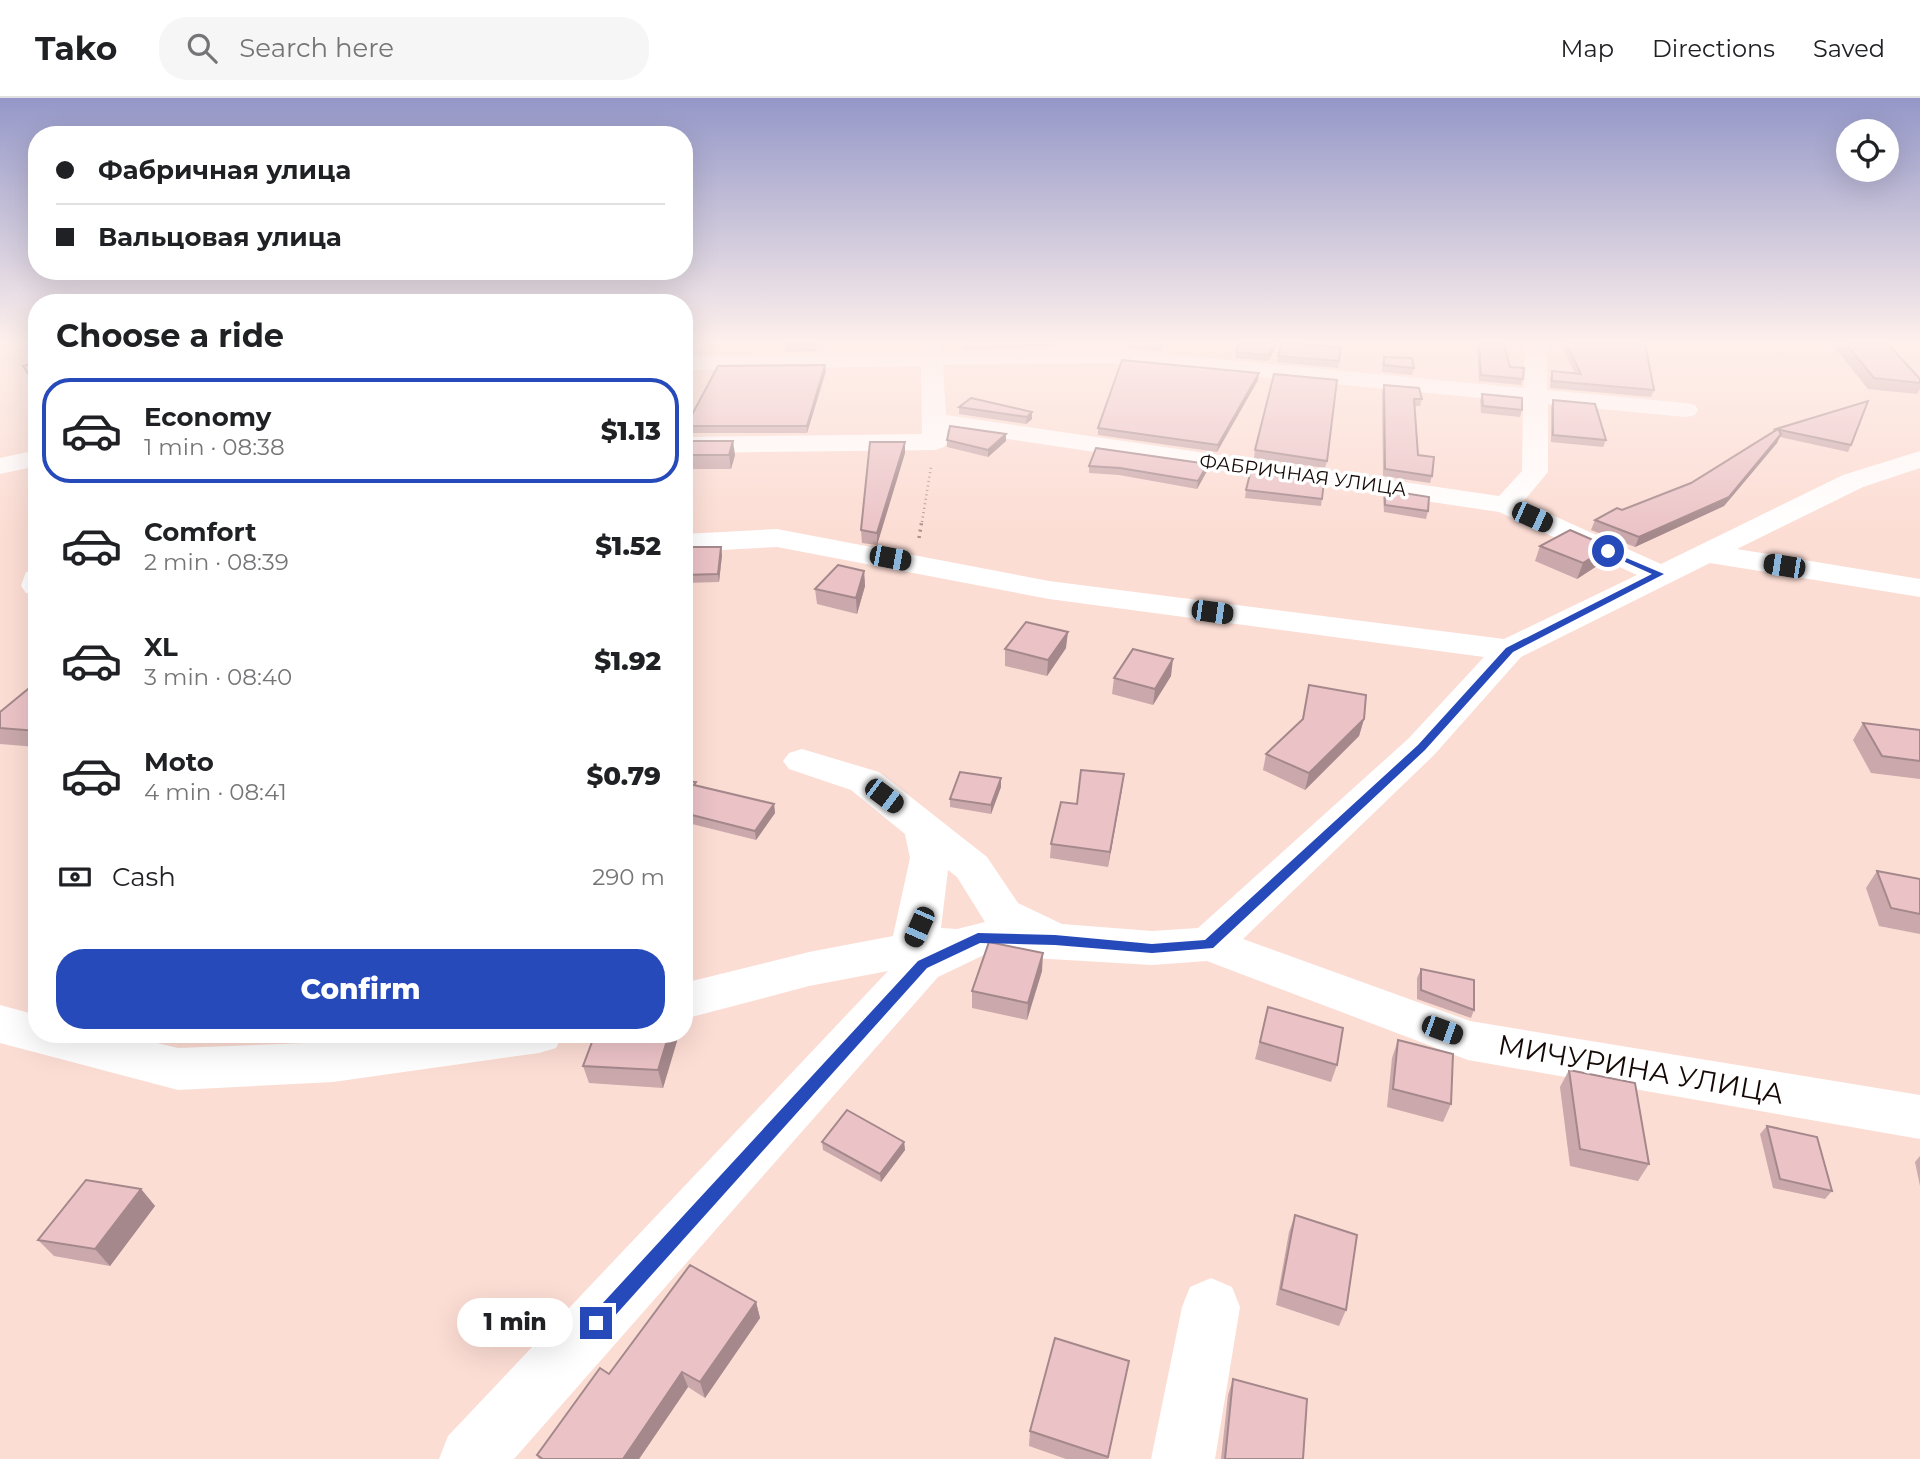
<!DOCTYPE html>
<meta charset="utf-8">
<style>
:root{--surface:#fff;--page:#f6f6f6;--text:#202124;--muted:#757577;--line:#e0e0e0;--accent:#274aba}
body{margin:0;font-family:Montserrat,sans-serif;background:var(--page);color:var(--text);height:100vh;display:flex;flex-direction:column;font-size:26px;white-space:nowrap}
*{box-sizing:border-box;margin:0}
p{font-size:23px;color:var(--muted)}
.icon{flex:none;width:38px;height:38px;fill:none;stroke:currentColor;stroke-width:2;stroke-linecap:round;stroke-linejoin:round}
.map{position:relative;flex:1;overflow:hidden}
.side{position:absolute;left:28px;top:196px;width:665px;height:749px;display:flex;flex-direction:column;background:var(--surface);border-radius:28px;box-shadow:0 7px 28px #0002}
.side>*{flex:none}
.banner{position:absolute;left:28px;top:28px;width:665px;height:154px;border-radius:28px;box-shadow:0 7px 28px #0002;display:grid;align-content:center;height:154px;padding:0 28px;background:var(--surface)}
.controls{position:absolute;left:1836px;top:21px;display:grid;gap:14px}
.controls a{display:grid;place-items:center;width:63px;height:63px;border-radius:50%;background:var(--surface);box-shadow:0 7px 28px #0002;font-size:35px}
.end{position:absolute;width:32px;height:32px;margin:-16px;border:9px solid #274aba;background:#fff;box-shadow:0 0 0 4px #fff}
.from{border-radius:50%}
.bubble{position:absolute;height:49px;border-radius:24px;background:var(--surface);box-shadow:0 7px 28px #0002;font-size:23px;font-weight:800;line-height:49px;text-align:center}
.car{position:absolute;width:21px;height:42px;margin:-21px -10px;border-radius:9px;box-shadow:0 0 5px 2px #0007;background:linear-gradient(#222 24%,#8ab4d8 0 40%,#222 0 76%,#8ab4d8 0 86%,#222 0)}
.banner b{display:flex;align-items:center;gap:24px;height:66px;font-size:26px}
.banner b+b{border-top:2px solid var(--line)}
.banner i{width:18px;height:18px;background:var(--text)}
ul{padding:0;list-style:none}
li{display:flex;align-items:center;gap:21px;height:105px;margin:0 14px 10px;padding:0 14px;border:4px solid transparent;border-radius:28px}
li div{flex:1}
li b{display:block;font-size:26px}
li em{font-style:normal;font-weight:800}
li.selected{border-color:var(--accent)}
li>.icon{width:63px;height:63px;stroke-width:1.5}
h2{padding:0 28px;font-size:32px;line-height:84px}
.pay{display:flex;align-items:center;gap:18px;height:77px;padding:0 28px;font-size:26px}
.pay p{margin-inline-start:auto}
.primary-button{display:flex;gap:14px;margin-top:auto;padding:14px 28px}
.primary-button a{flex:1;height:80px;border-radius:28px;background:var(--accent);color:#fff;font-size:28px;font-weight:800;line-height:80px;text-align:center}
header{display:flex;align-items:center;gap:42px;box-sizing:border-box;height:98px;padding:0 35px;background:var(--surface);border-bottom:2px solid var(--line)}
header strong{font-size:33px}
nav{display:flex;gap:38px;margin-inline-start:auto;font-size:24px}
.search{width:490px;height:63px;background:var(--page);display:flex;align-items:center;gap:18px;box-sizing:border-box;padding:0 24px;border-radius:28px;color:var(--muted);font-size:26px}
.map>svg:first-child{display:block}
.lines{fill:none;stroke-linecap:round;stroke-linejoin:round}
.path-far1{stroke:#aa928b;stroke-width:2.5;stroke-dasharray:1 3.5;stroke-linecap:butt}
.path{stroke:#aa928b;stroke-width:3.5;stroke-dasharray:2 4.5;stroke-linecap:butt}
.minor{fill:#fff;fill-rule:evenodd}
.wall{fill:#caa8ab}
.shaded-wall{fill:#a4888b}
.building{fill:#ebc3c7;stroke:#a4888b;stroke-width:2}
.route{fill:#274aba}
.labels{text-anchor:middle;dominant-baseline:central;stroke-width:7;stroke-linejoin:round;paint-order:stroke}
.far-street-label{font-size:19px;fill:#150906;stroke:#fff}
.near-street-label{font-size:28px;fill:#150906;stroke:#fff}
</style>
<header>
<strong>Tako</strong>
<div class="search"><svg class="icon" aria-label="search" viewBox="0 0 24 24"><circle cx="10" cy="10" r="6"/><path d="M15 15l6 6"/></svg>Search here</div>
<nav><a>Map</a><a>Directions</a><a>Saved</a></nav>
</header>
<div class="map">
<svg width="1920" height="1361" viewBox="0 0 1920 1361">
<rect width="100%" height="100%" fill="#fcddd4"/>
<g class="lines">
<!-- path-far1 -->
<polyline class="path-far1" points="922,424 931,369"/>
<!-- path -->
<polyline class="path" points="919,440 922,422"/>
<!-- minor -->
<g class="minor">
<path d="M 920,245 L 942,245 L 942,254 L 1110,251 L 1524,290 L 1525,245 L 1547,245 L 1547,292 L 1686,305 L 1695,307 L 1698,312 L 1695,317 L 1686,319 L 1548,306 L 1548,374 L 1523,404 L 1661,466 L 1843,377 L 1920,353 L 1920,370 L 1863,389 L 1737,451 L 1920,481 L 1920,499 L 1710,465 L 1521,559 L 1434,657 L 1243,841 L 1470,923 L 1920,997 L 1920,1041 L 1468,962 L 1207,863 L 1152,867 L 984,857 L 938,879 L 514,1361 L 439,1361 L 448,1338 L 888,873 L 809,888 L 684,921 L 684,885 L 809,854 L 893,838 L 910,760 L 905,736 L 851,692 L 789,671 L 783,663 L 789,655 L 802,651 L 879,674 L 987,759 L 1018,805 L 1062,826 L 1152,833 L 1198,830 L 1408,641 L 1484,559 L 1049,501 L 777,449 L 684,454 L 684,436 L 777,431 L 1049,483 L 1504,541 L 1637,477 L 1499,414 L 947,332 L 948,344 L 944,349 L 935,352 L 684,355 L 684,339 L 922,336 L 921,268 L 684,272 L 684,258 L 920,254 ZM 1110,265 L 1523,304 L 1522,373 L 1499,398 L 946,317 L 943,267 ZM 948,772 L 957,779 L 985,824 L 957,831 L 941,830 Z"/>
<polygon points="37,352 37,368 0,376 0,360"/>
<polygon points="37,472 37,497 26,495 21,488 26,474"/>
<polygon points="0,907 37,917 37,936 120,936 178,950 333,944 390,936 563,936 556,950 539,955 333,984 178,992 0,945"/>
<polygon points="1211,1180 1232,1189 1240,1209 1215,1361 1151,1361 1182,1209 1190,1189"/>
</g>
</g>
<!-- wall -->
<g class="wall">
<polygon points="818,245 816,253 786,254 786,247"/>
<polygon points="965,245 1055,245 1055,249 965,251"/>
<polygon points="1128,245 1165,245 1161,253 1128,250"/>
<polygon points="1239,245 1278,245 1268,263 1235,260"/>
<polygon points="1281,245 1341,249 1338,270 1277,264"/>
<polygon points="1477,245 1504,245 1510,269 1523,281 1521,287 1479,283"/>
<polygon points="1560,245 1645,245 1654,292 1651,299 1550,290 1550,280 1552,273 1575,276"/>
<polygon points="1831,245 1887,245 1920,281 1920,291 1917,296 1868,291"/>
<polygon points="1384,259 1414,270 1412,277 1382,274 1382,265"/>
<polygon points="826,273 807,335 687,335 686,328"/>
<polygon points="1258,282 1217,354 1098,337 1098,330"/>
<polygon points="1384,287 1422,301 1420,308 1414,308 1418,357 1432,378 1430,385 1383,378 1382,293"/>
<polygon points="1482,296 1522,312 1520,319 1481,315 1480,303"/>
<polygon points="1553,302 1606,342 1603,349 1551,344 1551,309"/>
<polygon points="959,309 1032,314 1032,321 1026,326 959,316"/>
<polygon points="1776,331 1851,347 1848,354 1780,339 1777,345 1724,408 1635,449 1591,432 1595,422 1691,385 1774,333"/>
<polygon points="1006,336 1006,343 988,359 947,349 947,342"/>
<polygon points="1255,352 1327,363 1325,370 1254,360"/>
<polygon points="905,355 877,447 862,445 861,432"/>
<polygon points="687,357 735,357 731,371 689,371"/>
<polygon points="1208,366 1207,373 1197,391 1119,377 1089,375 1089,368"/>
<polygon points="1246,392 1322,401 1321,408 1245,400"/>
<polygon points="1385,392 1428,413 1426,421 1384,414 1383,399"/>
<polygon points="1540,448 1609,449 1603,464 1577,481 1535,463"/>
<polygon points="684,449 722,457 719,484 684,485"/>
<polygon points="864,473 865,488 857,516 817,506 815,491"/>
<polygon points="1066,550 1047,578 1005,568 1005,551"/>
<polygon points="1171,578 1153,607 1112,596 1114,580"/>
<polygon points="1309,587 1364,621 1359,638 1305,692 1263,672 1266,656 1302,622"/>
<polygon points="37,592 37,649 0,646 0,614"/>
<polygon points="1863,625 1920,632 1920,681 1871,675 1853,642"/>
<polygon points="684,683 696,684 696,687 774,706 775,715 756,742 684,724"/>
<polygon points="1001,689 991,716 950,709 950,701"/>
<polygon points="1122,691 1108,769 1050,760 1051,746 1077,706"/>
<polygon points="1877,773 1920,781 1920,836 1879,828 1866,790"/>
<polygon points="1421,871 1474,912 1471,920 1417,901 1417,880"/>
<polygon points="1042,873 1027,922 972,910 972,893"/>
<polygon points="1268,909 1337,967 1331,984 1255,961"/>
<polygon points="595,936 675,936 677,943 663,990 589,985 583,968"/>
<polygon points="1398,942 1451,1006 1443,1024 1387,1009 1392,960"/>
<polygon points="1569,972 1649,1066 1638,1083 1570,1068 1560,989"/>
<polygon points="1767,1028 1832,1093 1825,1101 1773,1090 1760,1036"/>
<polygon points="822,1044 904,1044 905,1052 881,1084 823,1052"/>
<polygon points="1920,1058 1920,1088 1915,1064"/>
<polygon points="141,1091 155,1108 110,1168 54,1158 38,1142"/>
<polygon points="1295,1117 1346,1212 1339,1228 1276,1207 1289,1134"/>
<polygon points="756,1204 760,1220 705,1300 688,1289 639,1361 539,1361 537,1357 609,1276"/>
<polygon points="1129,1263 1108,1361 1066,1361 1029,1348 1030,1333"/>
<polygon points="1233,1281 1303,1361 1221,1361 1228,1297"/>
</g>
<!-- shaded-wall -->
<g class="shaded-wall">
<polygon points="1276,245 1278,245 1268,263 1269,257"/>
<polygon points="825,267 826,273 807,335 807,328"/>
<polygon points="1259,275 1258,282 1217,354 1218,347"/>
<polygon points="1032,314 1032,321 1026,326 1027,319"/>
<polygon points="1006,336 1006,343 988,359 988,352"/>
<polygon points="1781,336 1777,345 1724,408 1635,449 1639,439"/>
<polygon points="733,343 735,357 731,371 729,357"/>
<polygon points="905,344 905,355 877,447 877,435"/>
<polygon points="1208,366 1207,373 1197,391 1198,383"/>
<polygon points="721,449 722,457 719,484 718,476"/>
<polygon points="1609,449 1603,464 1577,481 1583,465"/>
<polygon points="864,473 865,488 857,516 856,500"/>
<polygon points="1068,534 1066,550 1047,578 1048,562"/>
<polygon points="1173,561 1171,578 1153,607 1155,591"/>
<polygon points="1364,621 1359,638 1305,692 1309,675"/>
<polygon points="1124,676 1122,691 1108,769 1110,754"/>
<polygon points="1001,680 1001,689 991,716 991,707"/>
<polygon points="774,706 775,715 756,742 755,733"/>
<polygon points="1043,855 1042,873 1027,922 1028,905"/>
<polygon points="669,936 675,936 677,943 663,990 658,972"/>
<polygon points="904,1044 905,1052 881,1084 880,1076"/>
<polygon points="141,1091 155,1108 110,1168 95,1151"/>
<polygon points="756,1204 760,1220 705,1300 700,1284"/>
<polygon points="682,1274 688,1289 639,1361 623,1361"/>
</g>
<!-- building -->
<g class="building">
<polygon points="786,245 816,245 815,247 786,247"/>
<polygon points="1239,245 1276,245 1269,257 1236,254"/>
<polygon points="1281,245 1341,249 1339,263 1278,258"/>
<polygon points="1479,245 1504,245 1510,269 1524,270 1523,281 1481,277"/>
<polygon points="1566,245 1645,245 1654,292 1552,283 1552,273 1581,276"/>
<polygon points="1845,245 1887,245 1920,281 1920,285 1874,280"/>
<polygon points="1384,259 1412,260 1414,270 1384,267"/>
<polygon points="1122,262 1259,275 1218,347 1098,330"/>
<polygon points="37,264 37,288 23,268"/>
<polygon points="825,267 807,328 686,328 718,268"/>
<polygon points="1274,276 1337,282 1327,363 1255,352"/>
<polygon points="1384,287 1419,290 1422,301 1414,301 1418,357 1434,359 1432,378 1385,371"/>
<polygon points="1482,296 1522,300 1522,312 1483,308"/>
<polygon points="971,300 1032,314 1027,319 959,309"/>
<polygon points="1553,302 1595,306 1606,342 1553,337"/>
<polygon points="1868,303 1851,347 1776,331"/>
<polygon points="950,328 1006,336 988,352 947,342"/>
<polygon points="1778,331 1781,336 1729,399 1639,439 1595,422 1617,410 1622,412 1691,385"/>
<polygon points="691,343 733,343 729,357 687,357"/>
<polygon points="870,344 905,344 877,435 861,432"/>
<polygon points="1096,350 1208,366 1198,383 1120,370 1089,368"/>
<polygon points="1251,372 1324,383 1322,401 1246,392"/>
<polygon points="1385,392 1429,399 1428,413 1385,407"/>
<polygon points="1570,432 1609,449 1583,465 1540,448"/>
<polygon points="684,449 721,449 718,476 684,477"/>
<polygon points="838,467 864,473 856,500 815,491"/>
<polygon points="1026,524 1068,534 1048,562 1005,551"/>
<polygon points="1133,551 1173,561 1155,591 1114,580"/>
<polygon points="1309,587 1366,597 1364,621 1309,675 1266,656 1303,621"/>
<polygon points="28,591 37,592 37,633 0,630 0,614"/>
<polygon points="1863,625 1920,632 1920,663 1882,658"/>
<polygon points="1081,672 1124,676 1110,754 1051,746 1061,704 1077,706"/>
<polygon points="960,674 1001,680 991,707 950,701"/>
<polygon points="684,683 696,684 694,687 774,706 755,733 684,715"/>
<polygon points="1877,773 1920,781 1920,816 1891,810"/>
<polygon points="989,844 1043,855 1028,905 972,893"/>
<polygon points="1421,871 1474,882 1474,912 1421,892"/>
<polygon points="1268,909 1343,930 1337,967 1260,944"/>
<polygon points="595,936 669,936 658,972 583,968"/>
<polygon points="1398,942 1453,956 1451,1006 1393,991"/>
<polygon points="1569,972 1635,985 1649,1066 1580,1051"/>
<polygon points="847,1012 904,1044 880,1076 822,1044"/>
<polygon points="1767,1028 1817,1039 1832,1093 1780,1081"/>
<polygon points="86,1082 141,1091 95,1151 38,1142"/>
<polygon points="1295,1117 1357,1137 1346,1212 1281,1191"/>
<polygon points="690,1167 756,1204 700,1284 682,1274 623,1361 543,1361 537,1357 600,1270 609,1276"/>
<polygon points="1055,1240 1129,1263 1108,1359 1030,1333"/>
<polygon points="1233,1281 1307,1301 1303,1361 1225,1361"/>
</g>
<!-- sky -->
<linearGradient id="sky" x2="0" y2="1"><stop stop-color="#9497c8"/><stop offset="0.56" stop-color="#fef0ec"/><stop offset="1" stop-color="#fef0ec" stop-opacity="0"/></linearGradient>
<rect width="1920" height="436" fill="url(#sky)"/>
<!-- route -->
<polygon class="route" points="1605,451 1664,476 1513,554 1425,652 1213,850 1152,855 1055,847 980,845 927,870 603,1231 596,1234 590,1231 588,1225 590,1219 918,863 978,835 1055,837 1152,846 1205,842 1418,647 1506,550 1652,476 1605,455"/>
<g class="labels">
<!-- far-street labels -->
<g class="far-street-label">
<text transform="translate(1303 377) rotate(8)">ФАБРИЧНАЯ УЛИЦА</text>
</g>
<!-- near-street labels -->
<g class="near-street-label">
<text transform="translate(1641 971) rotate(10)">МИЧУРИНА УЛИЦА</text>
</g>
</g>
</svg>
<div class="controls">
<a><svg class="icon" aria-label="locate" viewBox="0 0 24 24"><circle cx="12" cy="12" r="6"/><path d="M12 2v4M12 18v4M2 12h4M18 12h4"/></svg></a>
</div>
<i class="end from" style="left:1608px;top:453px"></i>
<i class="end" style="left:596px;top:1225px"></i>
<div class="bubble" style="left:457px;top:1200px;width:116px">1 min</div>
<i class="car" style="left:1532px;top:419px;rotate:114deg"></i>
<i class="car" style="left:890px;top:460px;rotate:101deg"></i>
<i class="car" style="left:1784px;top:468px;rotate:279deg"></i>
<i class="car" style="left:1212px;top:514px;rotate:98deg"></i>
<i class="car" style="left:884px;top:698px;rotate:127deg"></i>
<i class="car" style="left:919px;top:829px;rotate:204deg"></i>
<i class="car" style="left:1442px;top:932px;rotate:110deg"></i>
<div class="banner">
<b><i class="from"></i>Фабричная улица</b>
<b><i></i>Вальцовая улица</b>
</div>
<section class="side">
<h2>Choose a ride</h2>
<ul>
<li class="selected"><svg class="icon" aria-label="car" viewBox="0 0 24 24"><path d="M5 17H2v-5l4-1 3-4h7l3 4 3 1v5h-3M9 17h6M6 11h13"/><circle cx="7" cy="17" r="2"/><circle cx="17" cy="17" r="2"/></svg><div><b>Economy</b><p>1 min · 08:38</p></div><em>$1.13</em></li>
<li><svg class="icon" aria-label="car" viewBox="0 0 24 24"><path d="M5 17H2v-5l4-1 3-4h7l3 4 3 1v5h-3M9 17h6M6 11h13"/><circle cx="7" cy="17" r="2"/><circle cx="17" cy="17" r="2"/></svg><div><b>Comfort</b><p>2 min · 08:39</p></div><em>$1.52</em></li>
<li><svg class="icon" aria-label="car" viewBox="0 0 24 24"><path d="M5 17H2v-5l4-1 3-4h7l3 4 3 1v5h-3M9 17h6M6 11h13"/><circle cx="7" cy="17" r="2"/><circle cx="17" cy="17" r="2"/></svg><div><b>XL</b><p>3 min · 08:40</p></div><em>$1.92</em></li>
<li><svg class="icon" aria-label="car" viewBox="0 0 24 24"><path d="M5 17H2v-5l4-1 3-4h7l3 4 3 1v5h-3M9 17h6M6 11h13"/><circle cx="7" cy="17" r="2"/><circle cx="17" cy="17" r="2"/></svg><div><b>Moto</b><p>4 min · 08:41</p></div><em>$0.79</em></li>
</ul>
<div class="pay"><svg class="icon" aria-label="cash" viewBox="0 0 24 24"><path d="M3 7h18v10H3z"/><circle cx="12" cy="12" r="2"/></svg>Cash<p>290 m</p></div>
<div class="primary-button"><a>Confirm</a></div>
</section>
</div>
